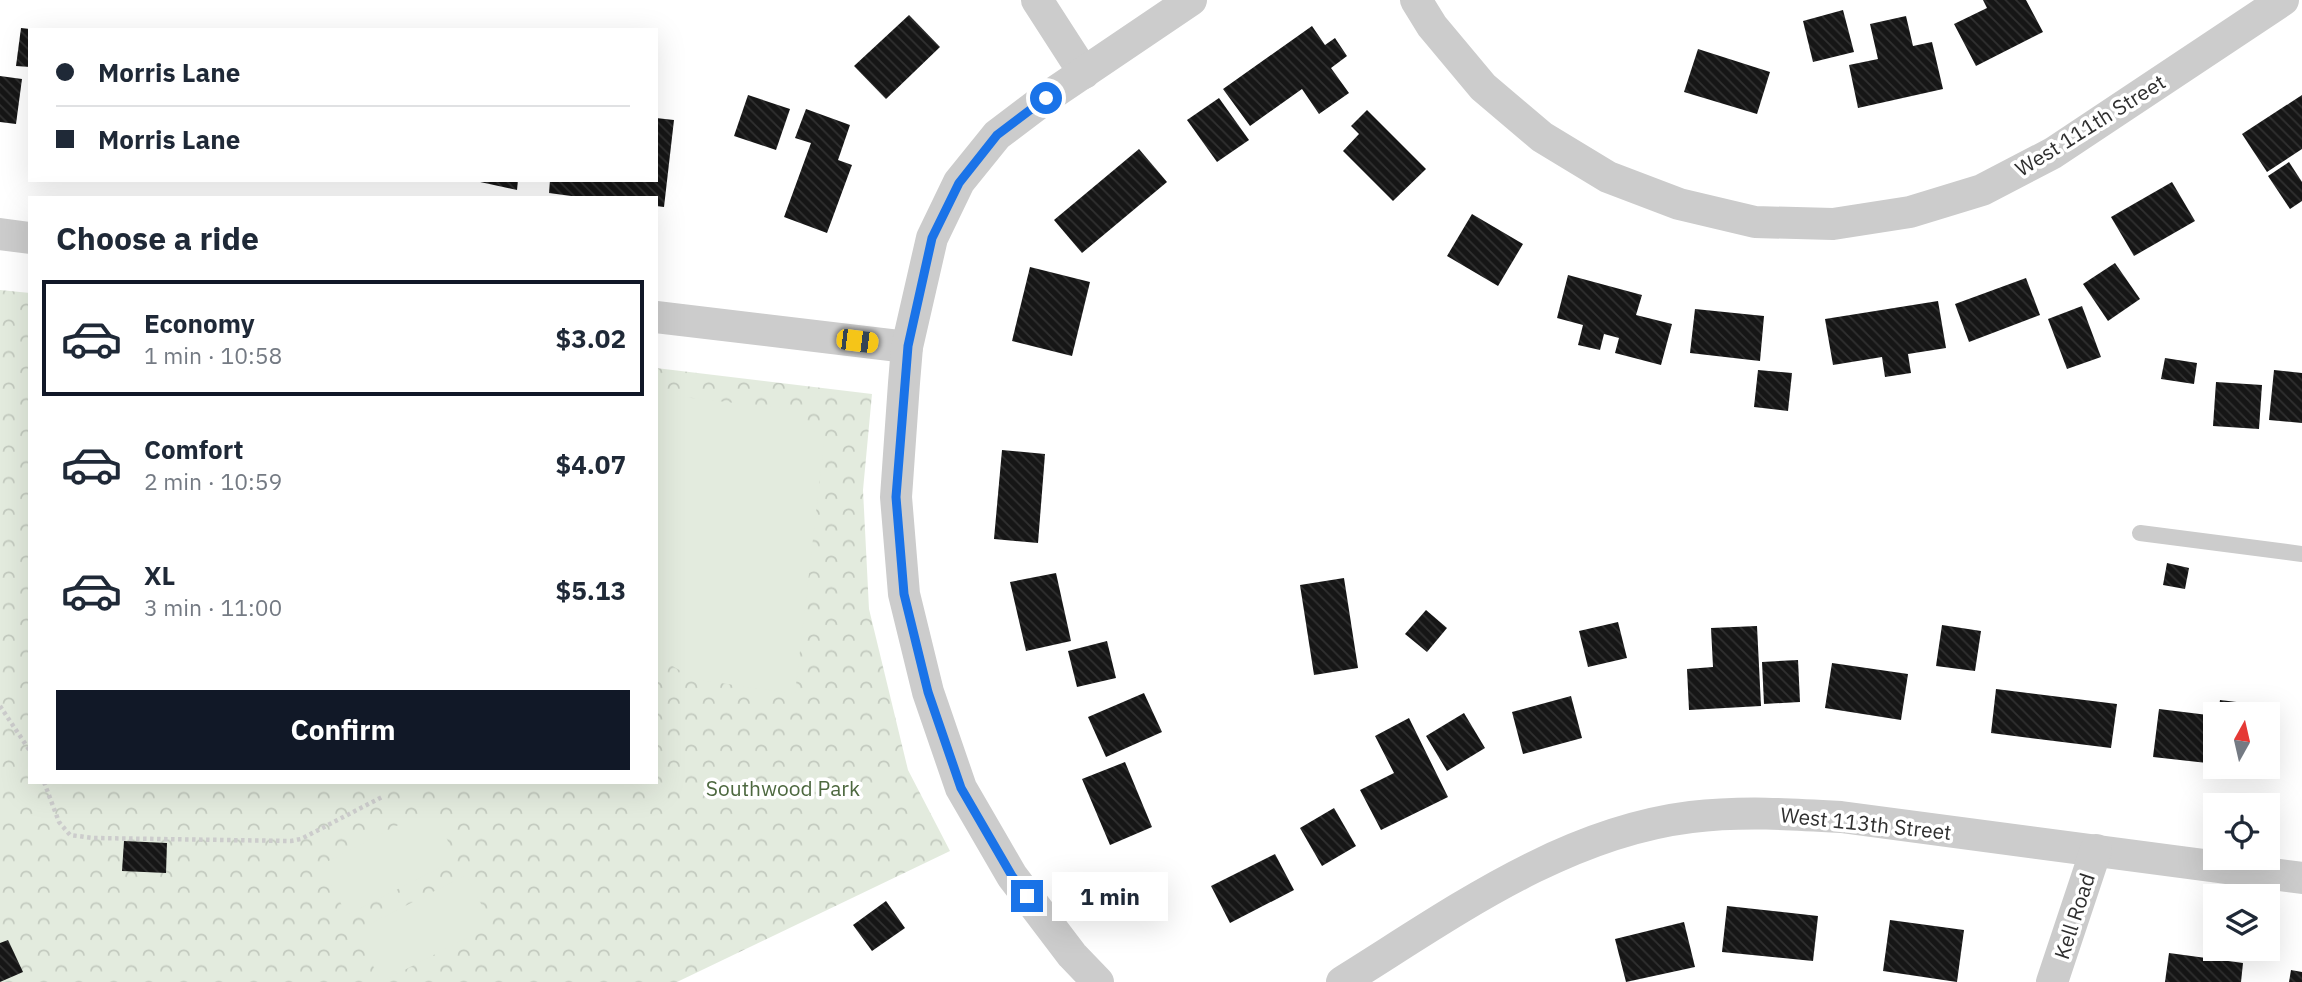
<!DOCTYPE html>
<meta charset="utf-8">
<style>
:root{--surface:#fff;--page:#f6f6f7;--text:#1f2937;--muted:#747a83;--line:#e0e1e3;--accent:#111827}
body{margin:0;font-family:"IBM Plex Sans",sans-serif;background:var(--page);color:var(--text);height:100vh;display:flex;flex-direction:column;font-size:26px;white-space:nowrap}
*{box-sizing:border-box;margin:0}
p{font-size:23px;color:var(--muted)}
.icon{flex:none;width:38px;height:38px;fill:none;stroke:currentColor;stroke-width:2;stroke-linecap:round;stroke-linejoin:round}
.map{position:relative;flex:1;overflow:hidden}
.details{position:absolute;left:28px;top:196px;width:630px;height:588px;display:flex;flex-direction:column;background:var(--surface);border-radius:0px;box-shadow:0 7px 28px #0002}
.details>*{flex:none}
.guide{position:absolute;left:28px;top:28px;width:630px;height:154px;border-radius:0px;box-shadow:0 7px 28px #0002;display:grid;align-content:center;height:154px;padding:0 28px;background:var(--surface)}
.needle{width:46px;rotate:8deg}
.tools{position:absolute;left:2203px;top:702px;display:grid;gap:14px}
.tools a{display:grid;place-items:center;width:77px;height:77px;border-radius:0px;background:var(--surface);box-shadow:0 7px 28px #0002;font-size:35px}
.end{position:absolute;width:32px;height:32px;margin:-16px;border:9px solid #1a73e8;background:#fff;box-shadow:0 0 0 4px #fff}
.from{border-radius:50%}
.bubble{position:absolute;height:49px;border-radius:0px;background:var(--surface);box-shadow:0 7px 28px #0002;font-size:23px;font-weight:700;line-height:49px;text-align:center}
.car{position:absolute;width:21px;height:42px;margin:-21px -10px;border-radius:9px;box-shadow:0 0 5px 2px #0007;background:linear-gradient(#f5c518 24%,#345 0 40%,#f5c518 0 76%,#345 0 86%,#f5c518 0)}
.guide b{display:flex;align-items:center;gap:24px;height:66px;font-size:26px}
.guide b+b{border-top:2px solid var(--line)}
.guide i{width:18px;height:18px;background:var(--text)}
ul{padding:0;list-style:none}
li{display:flex;align-items:center;gap:21px;height:116px;margin:0 14px 10px;padding:0 14px;border:4px solid transparent;border-radius:0px}
li div{flex:1}
li b{display:block;font-size:26px}
li em{font-style:normal;font-weight:700}
li.current{border-color:var(--accent)}
li>.icon{width:63px;height:63px;stroke-width:1.5}
h2{padding:0 28px;font-size:32px;line-height:84px}
.action{display:flex;gap:14px;margin-top:auto;padding:14px 28px}
.action a{flex:1;height:80px;border-radius:0px;background:var(--accent);color:#fff;font-size:28px;font-weight:700;line-height:80px;text-align:center}
.map>svg:first-child{display:block}
.park{fill:url(#park-crowns)}
.pitch{fill:#e3ebde}
.building{fill:url(#building-back-hatch)}
.lines{fill:none;stroke-linecap:round;stroke-linejoin:round}
.path{stroke:#ccc;stroke-width:4.5;stroke-dasharray:3.5 3.5;stroke-linecap:butt}
.lane{stroke:#ccc;stroke-width:16}
.street{stroke:#ccc;stroke-width:32}
.route{stroke:#1a73e8;stroke-width:9}
.labels{text-anchor:middle;dominant-baseline:central;stroke-width:7;stroke-linejoin:round;paint-order:stroke}
.street-label{font-size:21px;fill:#2f2f2f;stroke:#fff}
.park-label{font-size:21px;fill:#4d683f;stroke:#fff}
</style>
<div class="map">
<svg width="2302" height="982" viewBox="0 0 2302 982">
<defs>
<pattern id="park-crowns" width="20" height="18" patternUnits="userSpaceOnUse" patternTransform="scale(1.75)"><rect width="20" height="18" fill="#e3ebde"/><path d="M2 6a3 3 0 1 1 6 0M12 15a3 3 0 1 1 6 0" fill="none" stroke="#c3cabf"/></pattern>
<pattern id="building-back-hatch" width="6" height="6" patternUnits="userSpaceOnUse" patternTransform="scale(1.75)"><rect width="6" height="6" fill="#161616"/><path d="M-1 5l2 2M0 0l6 6M5-1l2 2" fill="none" stroke="#303030"/></pattern>
</defs>
<rect width="100%" height="100%" fill="#fff"/>
<!-- park -->
<polygon class="park" points="0,290 30,293 30,782 656,782 656,368 872,394 863,490 869,609 908,770 950,851 677,982 0,982"/>
<!-- pitch -->
<g class="pitch">
<polygon points="656,394 798,410 824,444 795,694 694,679 656,656"/>
<polygon points="431,808 457,859 347,915 321,865"/>
<polygon points="466,875 492,925 381,982 356,931"/>
</g>
<!-- building -->
<g class="building">
<polygon points="1983,0 2026,0 2043,32 1976,66 1954,24 1987,8"/>
<polygon points="1843,10 1854,52 1813,62 1803,21"/>
<polygon points="909,15 940,47 886,99 854,66"/>
<polygon points="1906,16 1913,46 1932,42 1943,89 1858,108 1849,65 1878,59 1870,24"/>
<polygon points="1312,26 1325,45 1335,38 1347,56 1331,68 1349,93 1319,114 1302,89 1250,126 1223,89"/>
<polygon points="21,28 30,29 30,67 16,66"/>
<polygon points="1698,49 1770,72 1757,114 1684,92"/>
<polygon points="0,76 22,79 16,124 0,122"/>
<polygon points="748,95 790,109 776,150 734,136"/>
<polygon points="2302,95 2302,149 2267,172 2242,134"/>
<polygon points="1219,98 1249,140 1217,162 1187,120"/>
<polygon points="806,109 850,125 838,160 852,165 827,233 784,217 811,143 795,138"/>
<polygon points="1367,110 1426,169 1393,201 1343,151 1359,134 1351,126"/>
<polygon points="656,118 674,120 664,207 656,206 656,198 586,198 549,193 550,180 656,180"/>
<polygon points="1139,149 1167,182 1082,253 1054,220"/>
<polygon points="2289,162 2302,182 2302,201 2290,209 2268,176"/>
<polygon points="471,180 518,180 517,190"/>
<polygon points="2172,182 2195,221 2134,256 2111,217"/>
<polygon points="1472,214 1523,244 1498,286 1447,256"/>
<polygon points="2115,263 2140,299 2108,321 2083,284"/>
<polygon points="1030,267 1090,282 1072,356 1012,341"/>
<polygon points="1568,275 1642,295 1636,315 1672,324 1661,365 1615,353 1619,338 1604,334 1600,350 1578,345 1583,325 1557,318"/>
<polygon points="2026,278 2040,315 1969,342 1955,304"/>
<polygon points="1938,301 1946,348 1908,354 1911,373 1885,377 1882,357 1833,365 1825,319"/>
<polygon points="2082,306 2101,357 2067,369 2048,319"/>
<polygon points="1695,309 1764,316 1760,361 1690,353"/>
<polygon points="2165,358 2197,363 2194,384 2161,379"/>
<polygon points="1758,370 1792,373 1788,411 1754,407"/>
<polygon points="2274,370 2302,373 2302,423 2269,420"/>
<polygon points="2216,382 2262,385 2259,429 2213,426"/>
<polygon points="1002,450 1045,454 1038,543 994,539"/>
<polygon points="2167,563 2189,568 2185,589 2163,585"/>
<polygon points="1056,573 1071,641 1026,651 1010,582"/>
<polygon points="1344,578 1358,668 1314,675 1300,585"/>
<polygon points="1426,610 1447,628 1427,652 1405,634"/>
<polygon points="1618,622 1627,658 1588,667 1579,631"/>
<polygon points="1942,625 1981,631 1975,671 1936,666"/>
<polygon points="1757,626 1761,706 1689,710 1687,669 1713,667 1711,628"/>
<polygon points="1107,641 1116,678 1077,687 1068,651"/>
<polygon points="1798,660 1800,702 1764,704 1762,662"/>
<polygon points="1832,663 1908,674 1901,720 1825,708"/>
<polygon points="1996,689 2117,704 2111,748 1991,733"/>
<polygon points="1144,693 1162,732 1106,757 1088,717"/>
<polygon points="1571,696 1582,738 1523,754 1512,712"/>
<polygon points="2220,700 2253,704 2251,714 2218,714"/>
<polygon points="2159,709 2216,716 2216,764 2153,757"/>
<polygon points="1464,713 1485,748 1447,771 1426,736"/>
<polygon points="1409,718 1448,797 1381,830 1360,790 1394,773 1375,736"/>
<polygon points="2268,724 2272,724 2270,744 2268,743"/>
<polygon points="1125,762 1152,827 1110,845 1082,779"/>
<polygon points="1334,808 1356,846 1322,866 1300,828"/>
<polygon points="124,841 167,843 166,873 122,871"/>
<polygon points="1275,854 1294,890 1230,923 1211,886"/>
<polygon points="886,901 905,928 872,951 853,925"/>
<polygon points="1727,906 1818,916 1813,961 1722,952"/>
<polygon points="1890,920 1964,930 1957,982 1883,971"/>
<polygon points="1684,922 1695,967 1626,982 1615,939"/>
<polygon points="8,940 23,972 0,982 0,943"/>
<polygon points="2169,953 2243,963 2241,982 2165,982"/>
<polygon points="2291,970 2302,972 2302,982 2289,982"/>
</g>
<g class="lines">
<!-- path -->
<g class="path">
<polyline points="0,706 30,751"/>
<polyline points="44,782 59,822 70,835 93,838 291,841 301,839 382,797"/>
</g>
<!-- lane -->
<polyline class="lane" points="2140,533 2302,554"/>
<!-- street -->
<g class="street">
<polyline points="1037,0 1084,73"/>
<polyline points="1416,0 1432,26 1483,87 1542,137 1608,177 1679,204 1755,222 1833,224 1910,212 1982,190 2053,153 2283,0"/>
<polyline points="0,234 30,238"/>
<polyline points="656,317 907,347"/>
<polyline points="1098,982 1072,955 1012,876 961,788 928,692 904,594 896,497 904,383 907,347 932,238 959,182 997,135 1046,98 1191,0"/>
<path d="M 1342,982 C 1450,915 1561,833 1691,817 C 1741,811 1791,814 1841,817 L 2302,878"/>
<polyline points="2052,982 2096,850"/>
</g>
</g>
<g class="lines">
<!-- route -->
<polyline class="route" points="1027,896 1012,876 961,788 928,692 904,594 896,497 908,346 932,238 959,183 997,135 1046,98"/>
</g>
<g class="labels">
<!-- street labels -->
<g class="street-label">
<text transform="translate(2090 125) rotate(-32)">West 111th Street</text>
<text transform="translate(1866 823) rotate(6)">West 113th Street</text>
<text transform="translate(2074 916) rotate(-72)">Kell Road</text>
</g>
<!-- park labels -->
<g class="park-label">
<text x="783" y="788">Southwood Park</text>
</g>
</g>
</svg>
<div class="tools">
<a><svg class="needle" viewBox="-14 -14 28 28"><path d="M0-13l5 13h-10z" fill="#e53935"/><path d="M0 13l5-13h-10z" fill="#747a83"/></svg></a>
<a><svg class="icon" aria-label="locate" viewBox="0 0 24 24"><circle cx="12" cy="12" r="6"/><path d="M12 2v4M12 18v4M2 12h4M18 12h4"/></svg></a>
<a><svg class="icon" aria-label="layers" viewBox="0 0 24 24"><path d="M12 4l9 5-9 5-9-5zM3 14l9 5 9-5"/></svg></a>
</div>
<i class="end from" style="left:1046px;top:98px"></i>
<i class="end" style="left:1027px;top:896px"></i>
<div class="bubble" style="left:1052px;top:872px;width:116px">1 min</div>
<i class="car" style="left:857px;top:341px;rotate:97deg"></i>
<div class="guide">
<b><i class="from"></i>Morris Lane</b>
<b><i></i>Morris Lane</b>
</div>
<section class="details">
<h2>Choose a ride</h2>
<ul>
<li class="current"><svg class="icon" aria-label="car" viewBox="0 0 24 24"><path d="M5 17H2v-5l4-1 3-4h7l3 4 3 1v5h-3M9 17h6M6 11h13"/><circle cx="7" cy="17" r="2"/><circle cx="17" cy="17" r="2"/></svg><div><b>Economy</b><p>1 min · 10:58</p></div><em>$3.02</em></li>
<li><svg class="icon" aria-label="car" viewBox="0 0 24 24"><path d="M5 17H2v-5l4-1 3-4h7l3 4 3 1v5h-3M9 17h6M6 11h13"/><circle cx="7" cy="17" r="2"/><circle cx="17" cy="17" r="2"/></svg><div><b>Comfort</b><p>2 min · 10:59</p></div><em>$4.07</em></li>
<li><svg class="icon" aria-label="car" viewBox="0 0 24 24"><path d="M5 17H2v-5l4-1 3-4h7l3 4 3 1v5h-3M9 17h6M6 11h13"/><circle cx="7" cy="17" r="2"/><circle cx="17" cy="17" r="2"/></svg><div><b>XL</b><p>3 min · 11:00</p></div><em>$5.13</em></li>
</ul>
<div class="action"><a>Confirm</a></div>
</section>
</div>
